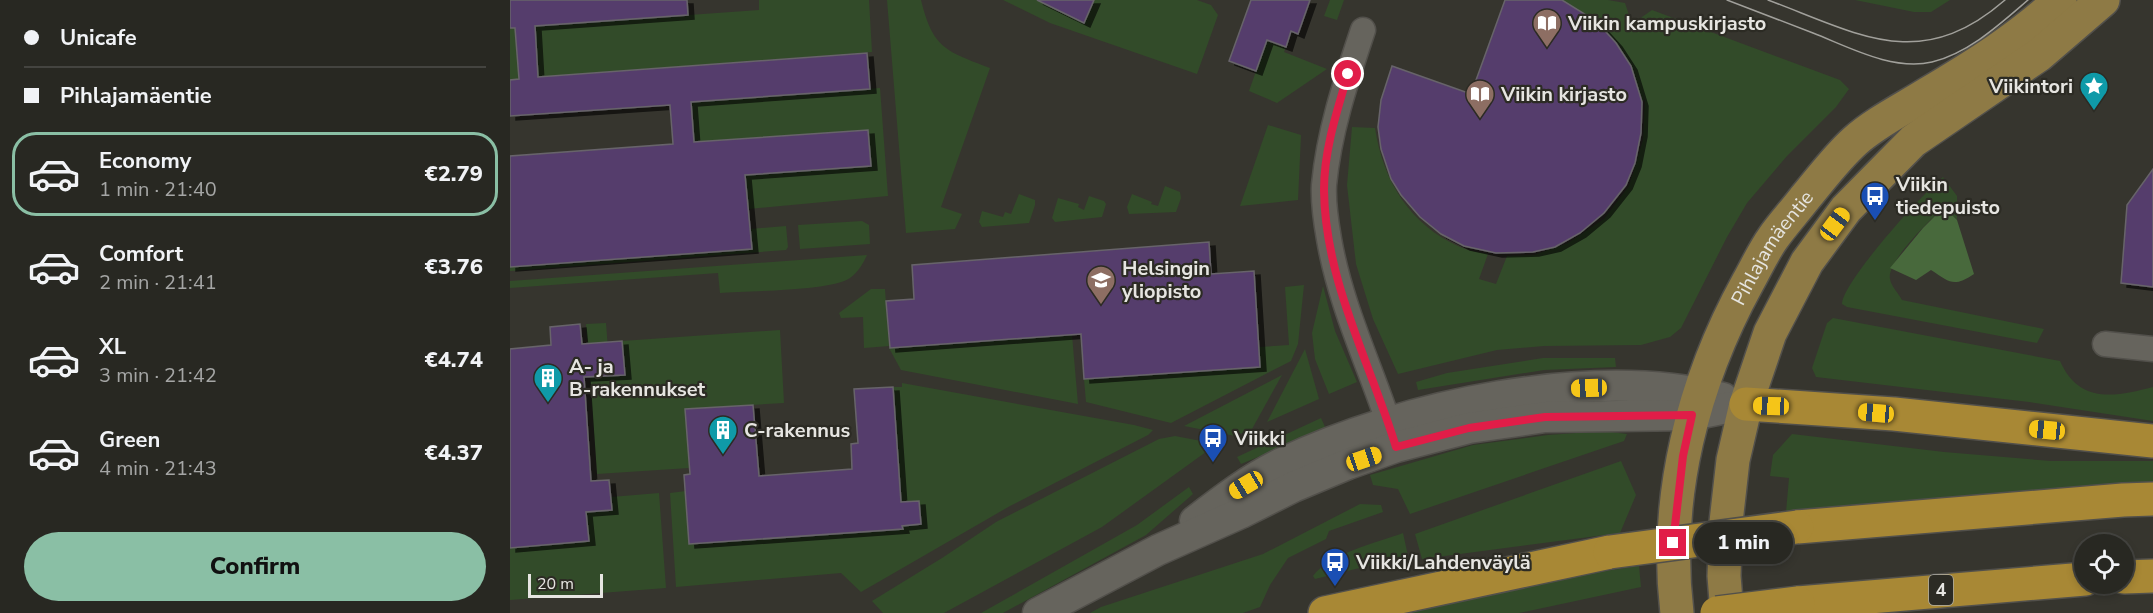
<!DOCTYPE html>
<meta charset="utf-8">
<style>
:root{--surface:#282822;--page:#30302a;--text:#f1f3f6;--muted:#a5a6a5;--line:#444440;--accent:#8abfa5}
body{margin:0;font-family:"Nunito Sans",sans-serif;background:var(--page);color:var(--text);height:100vh;display:flex;flex-direction:column;font-size:22px;white-space:nowrap}
*{box-sizing:border-box;margin:0}
p{font-size:20px;color:var(--muted)}
.icon{flex:none;width:33px;height:33px;fill:none;stroke:currentColor;stroke-width:2;stroke-linecap:round;stroke-linejoin:round}
.map{position:relative;flex:1;overflow:hidden}
.drawer{display:flex;flex-direction:column;background:var(--surface);width:510px}
.drawer>*{flex:none}
.top-card{display:grid;align-content:center;height:132px;padding:0 24px;background:var(--surface)}
.tools{position:absolute;left:1564px;top:534px;display:grid;gap:12px}
.tools a{display:grid;place-items:center;width:60px;height:60px;border-radius:50%;background:var(--surface);box-shadow:0 3px 9px #0003,0 0 0 2px var(--line);font-size:30px}
.scale{position:absolute;left:18px;bottom:15px;width:75px;box-sizing:border-box;padding-left:6px;border:3px solid #e6e5e1;border-top:0;font-size:16px;line-height:21px;white-space:nowrap;color:#e6e5e1;-webkit-text-stroke:4px #2c2b24;paint-order:stroke}
.end{position:absolute;width:27px;height:27px;margin:-14px;border:8px solid #e11d48;background:#fff;box-shadow:0 0 0 3px #fff}
.from{border-radius:50%}
.bubble{position:absolute;height:42px;border-radius:21px;background:var(--surface);box-shadow:0 3px 9px #0003,0 0 0 2px var(--line);font-size:20px;font-weight:800;line-height:42px;text-align:center}
.car{position:absolute;width:18px;height:36px;margin:-18px -9px;border-radius:8px;box-shadow:0 0 4px 2px #0007;background:linear-gradient(#f5c518 24%,#345 0 40%,#f5c518 0 76%,#345 0 86%,#f5c518 0)}
.top-card b{display:flex;align-items:center;gap:21px;height:57px;font-size:22px}
.top-card b+b{border-top:2px solid var(--line)}
.top-card i{width:15px;height:15px;background:var(--text)}
ul{padding:0;list-style:none}
li{display:flex;align-items:center;gap:18px;height:84px;margin:0 12px 9px;padding:0 12px;border:3px solid transparent;border-radius:24px}
li div{flex:1}
li b{display:block;font-size:22px}
li em{font-style:normal;font-weight:800}
li.active{border-color:var(--accent)}
li>.icon{width:54px;height:54px;stroke-width:1.5}
.cta{display:flex;gap:12px;margin-top:auto;padding:12px 24px}
.cta a{flex:1;height:69px;border-radius:36px;background:var(--accent);color:#111;font-size:24px;font-weight:800;line-height:69px;text-align:center}
main{display:flex;flex:1;min-height:0}
.map>svg:first-child{display:block}
.green{fill:#324b29}
.forest{fill:#48693c}
.building{fill:#553e6c;stroke:#67646a;stroke-width:1.5;filter:url(#shadow)}
.lines{fill:none;stroke-linecap:round;stroke-linejoin:round}
.minor-casing{stroke:#52504b;stroke-width:27}
.tertiary-casing{stroke:#52504b;stroke-width:33}
.primary-casing{stroke:#52504b;stroke-width:36}
.motorway-casing{stroke:#52504b;stroke-width:36}
.minor{stroke:#66645d;stroke-width:24}
.tertiary{stroke:#66645d;stroke-width:30}
.primary{stroke:#8e7a45;stroke-width:33}
.motorway{stroke:#a88835;stroke-width:33}
.tram{stroke:#a1a09b;stroke-width:1.5}
.motorway-bridge-casing{stroke:#52504b;stroke-width:36;stroke-linecap:butt}
.motorway-bridge{stroke:#a88835;stroke-width:33}
.route{stroke:#e11d48;stroke-width:8}
.labels{text-anchor:middle;dominant-baseline:central;stroke-width:4.5;stroke-linejoin:round;paint-order:stroke}
.shield{fill:#2c2b24;stroke:#aeada8;stroke-width:1.5}
.shield-label{font-size:18px;font-weight:bold;fill:#e6e5e1}
.poi-label{font-size:20px;font-weight:bold;fill:#e6e5e1;stroke:#2c2b24;text-anchor:start}
.street-label{font-size:20px;fill:#e6e5e1;stroke:#2c2b24}
</style>
<main>
<section class="drawer">
<div class="top-card">
<b><i class="from"></i>Unicafe</b>
<b><i></i>Pihlajamäentie</b>
</div>
<ul>
<li class="active"><svg class="icon" aria-label="car" viewBox="0 0 24 24"><path d="M5 17H2v-5l4-1 3-4h7l3 4 3 1v5h-3M9 17h6M6 11h13"/><circle cx="7" cy="17" r="2"/><circle cx="17" cy="17" r="2"/></svg><div><b>Economy</b><p>1 min · 21:40</p></div><em>€2.79</em></li>
<li><svg class="icon" aria-label="car" viewBox="0 0 24 24"><path d="M5 17H2v-5l4-1 3-4h7l3 4 3 1v5h-3M9 17h6M6 11h13"/><circle cx="7" cy="17" r="2"/><circle cx="17" cy="17" r="2"/></svg><div><b>Comfort</b><p>2 min · 21:41</p></div><em>€3.76</em></li>
<li><svg class="icon" aria-label="car" viewBox="0 0 24 24"><path d="M5 17H2v-5l4-1 3-4h7l3 4 3 1v5h-3M9 17h6M6 11h13"/><circle cx="7" cy="17" r="2"/><circle cx="17" cy="17" r="2"/></svg><div><b>XL</b><p>3 min · 21:42</p></div><em>€4.74</em></li>
<li><svg class="icon" aria-label="car" viewBox="0 0 24 24"><path d="M5 17H2v-5l4-1 3-4h7l3 4 3 1v5h-3M9 17h6M6 11h13"/><circle cx="7" cy="17" r="2"/><circle cx="17" cy="17" r="2"/></svg><div><b>Green</b><p>4 min · 21:43</p></div><em>€4.37</em></li>
</ul>
<div class="cta"><a>Confirm</a></div>
</section>
<div class="map">
<svg width="1643" height="613" viewBox="0 0 1643 613">
<defs>
<filter id="shadow"><feDropShadow dx="6" dy="4" stdDeviation="0" flood-color="#0009"/></filter>
</defs>
<rect width="100%" height="100%" fill="#36352e"/>
<!-- green -->
<g class="green">
<polygon points="249,0 359,0 362,52 28,77 25,26 249,10"/>
<path d="M 377,0 L 411,0 C 423,49 436,51 480,68 L 431,207 L 452,214 L 445,229 L 396,233 Z"/>
<polygon points="493,0 551,0 573,22 584,0 687,0 701,5 708,15 687,74 540,23"/>
<polygon points="820,0 834,0 827,20 814,16"/>
<path d="M 1052,0 L 1098,0 L 1115,3 L 1122,24 L 1142,10 L 1330,80 L 1339,89 L 1326,107 L 1277,156 L 1237,203 L 1217,237 L 1171,328 L 1160,337 L 1131,345 L 1034,346 L 987,350 L 888,374 L 863,319 L 846,264 L 837,185 L 842,127 L 865,128 C 873,181 900,225 950,247 C 959,251 969,252 978,254 L 969,279 L 986,284 L 997,256 L 1024,255 L 1058,243 L 1094,219 L 1119,186 L 1133,140 L 1135,99 L 1132,102 C 1128,90 1126,76 1120,65 C 1105,36 1081,16 1052,0 Z"/>
<polygon points="1345,0 1440,0 1421,12 1404,12"/>
<polygon points="0,28 5,28 9,79 0,80"/>
<polygon points="757,40 776,47 774,52 817,69 767,103 739,91"/>
<polygon points="370,88 378,196 239,209 238,202 189,205 187,179 360,166 358,130 184,142 181,102"/>
<polygon points="758,125 791,135 788,200 730,206"/>
<path d="M 1433,177 L 1447,196 L 1447,220 L 1434,207 C 1421,219 1376,262 1380,279 C 1381,286 1389,294 1392,300 L 1534,329 L 1527,343 L 1337,307 L 1332,304 C 1333,281 1413,193 1433,177 Z"/>
<polygon points="655,186 670,192 671,198 666,212 619,214 617,207 622,194 642,202 641,204 648,206"/>
<polygon points="509,194 525,200 525,205 519,223 472,227 469,222 472,211 493,217 495,212 501,214"/>
<polygon points="579,196 594,201 596,204 592,217 545,222 542,218 548,198 569,204 568,207 574,210"/>
<polygon points="352,221 359,225 360,244 290,249 288,225"/>
<polygon points="276,226 278,247 276,250 0,271 0,267 241,249 240,229"/>
<path d="M 357,255 C 353,264 348,272 340,278 C 322,291 236,291 210,293 L 208,273 L 0,288 L 0,281 Z"/>
<polygon points="794,285 788,344 781,361 661,423 576,402 574,379 750,367 749,347 779,345 775,287"/>
<polygon points="813,286 825,331 847,382 819,394 805,359 802,333"/>
<polygon points="361,289 375,289 379,346 354,348 353,317 331,318 329,313"/>
<path d="M 1323,318 L 1550,361 C 1569,404 1605,397 1643,387 L 1643,421 L 1519,402 L 1306,377 L 1302,368 L 1317,323 Z"/>
<polygon points="96,323 100,375 115,375 112,341 270,330 274,403 176,409 179,468 87,474 76,324"/>
<polygon points="562,335 568,404 391,370 379,348"/>
<polygon points="795,349 809,399 757,422"/>
<polygon points="1033,358 1105,358 1106,367 1034,370 908,390 906,382 937,373"/>
<polygon points="772,375 742,429 725,436 674,426"/>
<polygon points="392,383 624,425 643,430 638,435 500,506 351,592 331,573 166,587 160,493 176,491 392,529 383,387 392,387"/>
<polygon points="811,418 816,429 731,464 727,457"/>
<polygon points="1094,431 1117,434 1114,441 900,514 888,489 863,485 860,475 963,445 1038,435"/>
<polygon points="1282,434 1434,452 1541,461 1643,461 1643,488 1276,512 1279,478 1260,476 1263,455"/>
<polygon points="665,436 707,444 592,527 434,613 373,613 362,601 432,558 486,522 649,439"/>
<polygon points="1111,461 1126,495 1110,533 912,559 905,534"/>
<polygon points="679,487 683,494 636,535 493,613 471,613 627,525"/>
<polygon points="149,493 156,588 0,600 0,548 78,541 76,512 102,510 101,497"/>
<polygon points="850,504 871,505 873,512 819,531 816,539 778,558 760,585 750,607 733,613 580,613 591,607 753,554"/>
<path d="M 893,533 L 898,556 L 805,579 L 803,576 C 820,553 866,543 893,533 Z"/>
<polygon points="1129,566 1131,587 1009,613 875,613 1039,579"/>
</g>
<!-- forest -->
<path class="forest" d="M 1434,207 L 1447,220 L 1464,274 C 1443,288 1440,282 1421,270 L 1406,280 L 1380,268 L 1413,228 Z"/>
<!-- building -->
<g class="building">
<polygon points="0,0 177,0 178,15 25,26 28,77 357,53 360,89 181,102 184,142 358,130 361,166 235,175 242,249 0,267 0,156 163,144 160,105 0,116 0,80 9,79 5,28 0,28"/>
<polygon points="527,0 584,0 574,23"/>
<polygon points="741,0 800,0 788,34 781,31 776,47 757,40 746,71 719,61"/>
<polygon points="995,0 1052,0 1086,21 1106,43 1121,66 1132,102 1131,133 1125,163 1116,185 1094,213 1070,233 1045,247 1023,252 986,253 954,246 931,234 910,217 891,195 881,179 871,149 868,127 871,100 882,66 961,94"/>
<polygon points="1643,169 1643,287 1611,283 1617,205"/>
<polygon points="699,242 701,274 744,271 750,367 574,379 571,334 380,348 376,301 404,299 402,265"/>
<polygon points="70,324 72,344 112,341 115,375 74,377 81,481 99,480 102,510 76,512 79,541 0,548 0,349 41,345 40,327"/>
<polygon points="383,387 391,502 409,501 411,524 392,526 393,529 179,544 174,475 180,474 175,409 243,405 249,476 342,469 341,444 348,443 344,389"/>
</g>
<g class="lines">
<!-- minor casing -->
<g class="minor-casing">
<g id="minor">
<path d="M 853,30 C 836,81 819,131 814,185 C 813,203 816,222 819,239 C 831,309 863,372 884,439"/>
<polyline points="1595,344 1643,349"/>
</g>
</g>
<!-- tertiary casing -->
<g class="tertiary-casing">
<g id="tertiary">
<path d="M 685,521 C 712,500 741,478 772,463 C 894,405 1081,365 1213,398"/>
<polyline points="528,613 648,550 731,513 783,487 838,464 886,447 959,428 1035,417 1182,415 1236,404"/>
</g>
</g>
<!-- primary casing -->
<g class="primary-casing">
<g id="primary">
<path id="s1" d="M 1167,613 C 1153,498 1183,382 1238,282 C 1246,268 1253,252 1263,238 C 1272,225 1284,212 1294,199 C 1310,180 1326,158 1345,141 C 1365,123 1393,109 1417,94 C 1464,66 1509,38 1550,0"/>
<polyline points="1217,613 1214,576 1216,522 1223,460 1236,404 1260,333 1297,262 1336,209 1403,141 1529,55 1593,0"/>
</g>
</g>
<!-- motorway casing -->
<g class="motorway-casing">
<g id="motorway">
<polyline points="1236,404 1384,414 1643,441"/>
<polyline points="1287,527 1613,500 1643,499"/>
<polyline points="1614,577 1643,576"/>
<polyline points="1288,603 1575,579"/>
<polyline points="815,613 1100,552"/>
</g>
</g>
<!-- minor -->
<use href="#minor" class="minor"/>
<!-- tertiary -->
<use href="#tertiary" class="tertiary"/>
<!-- primary -->
<use href="#primary" class="primary"/>
<!-- motorway -->
<use href="#motorway" class="motorway"/>
<!-- tram -->
<g class="tram">
<path d="M 1217,0 C 1245,11 1274,22 1303,33 C 1339,47 1382,71 1422,62 C 1459,53 1490,24 1518,0"/>
<path d="M 1258,0 C 1349,34 1410,74 1495,0"/>
</g>
<!-- motorway-bridge casing -->
<g class="motorway-bridge-casing">
<g id="motorway-bridge">
<polyline points="1100,552 1287,527"/>
<polyline points="1207,613 1288,603"/>
</g>
</g>
<!-- motorway-bridge -->
<use href="#motorway-bridge" class="motorway-bridge"/>
</g>
<g class="lines">
<!-- route -->
<path class="route" d="M 838,74 C 827,111 814,150 814,190 C 815,281 860,362 886,447 L 959,428 L 1035,417 L 1182,415 L 1173,456 L 1163,543"/>
</g>
<!-- icons -->
<defs>
<g id="library-pin" transform="scale(1.5)"><path d="M0 17L-7.5 6A9.5 9.5 0 1 1 7.5 6Z" fill="#8d6e63" stroke="#2c2b24"/><path d="M-6-4Q-3-5.5-.7-3.5V5Q-3 3-6 4ZM6-4Q3-5.5 .7-3.5V5Q3 3 6 4Z" fill="#fff"/></g>
<g id="sight-pin" transform="scale(1.5)"><path d="M0 17L-7.5 6A9.5 9.5 0 1 1 7.5 6Z" fill="#0f9aa8" stroke="#2c2b24"/><path d="M0-6L1.8-2.2L6-1.7L2.9 1.2L3.7 5.4L0 3.3L-3.7 5.4L-2.9 1.2L-6-1.7L-1.8-2.2Z" fill="#fff"/></g>
<g id="bus-pin" transform="scale(1.5)"><path d="M0 17L-7.5 6A9.5 9.5 0 1 1 7.5 6Z" fill="#1a4fb4" stroke="#2c2b24"/><path d="M-5-6H5V4H4V6H2V4H-2V6H-4V4H-5ZM-3.5-4V0h7V-4ZM-3.5 1.2v1.5H-2V1.2ZM2 1.2v1.5H3.5V1.2Z" fill="#fff"/></g>
<g id="university-pin" transform="scale(1.5)"><path d="M0 17L-7.5 6A9.5 9.5 0 1 1 7.5 6Z" fill="#8d6e63" stroke="#2c2b24"/><path d="M0-5L7-2L0 1L-7-2ZM-4 1L0 2.5L4 1V4Q0 6-4 4Z" fill="#fff"/></g>
<g id="building-pin" transform="scale(1.5)"><path d="M0 17L-7.5 6A9.5 9.5 0 1 1 7.5 6Z" fill="#0f9aa8" stroke="#2c2b24"/><path d="M-4-6H4V6H1V3H-1V6H-4ZM-2.5-4.3h1.7v1.8h-1.7ZM.8-4.3h1.7v1.8H.8ZM-2.5-1h1.7V.8h-1.7ZM.8-1h1.7V.8H.8Z" fill="#fff"/></g>
</defs>
<g fill-rule="evenodd">
<use href="#library-pin" x="1037" y="23"/>
<use href="#sight-pin" x="1584" y="86"/>
<use href="#library-pin" x="970" y="94"/>
<use href="#bus-pin" x="1365" y="196"/>
<use href="#university-pin" x="591" y="280"/>
<use href="#building-pin" x="38" y="378"/>
<use href="#building-pin" x="213" y="430"/>
<use href="#bus-pin" x="703" y="438"/>
<use href="#bus-pin" x="825" y="562"/>
</g>
<g class="labels">
<!-- shield labels -->
<rect class="shield" x="1419" y="575" width="24" height="30" rx="4.5"/>
<g class="shield-label">
<text x="1431" y="590">4</text>
</g>
<!-- poi labels -->
<g class="poi-label">
<text x="1058" y="23">Viikin kampuskirjasto</text>
<text x="1563" y="86" text-anchor="end">Viikintori</text>
<text x="991" y="94">Viikin kirjasto</text>
<text x="1386" y="184">Viikin<tspan x="1386" dy="23">tiedepuisto</tspan></text>
<text x="612" y="268">Helsingin<tspan x="612" dy="23">yliopisto</tspan></text>
<text x="59" y="366">A- ja<tspan x="59" dy="23">B-rakennukset</tspan></text>
<text x="234" y="430">C-rakennus</text>
<text x="724" y="438">Viikki</text>
<text x="846" y="562">Viikki/Lahdenväylä</text>
</g>
<!-- street labels -->
<g class="street-label">
<text stroke="none"><textPath href="#s1" startOffset="386">Pihlajamäentie</textPath></text>
</g>
</g>
</svg>
<div class="tools">
<a><svg class="icon" aria-label="locate" viewBox="0 0 24 24"><circle cx="12" cy="12" r="6"/><path d="M12 2v4M12 18v4M2 12h4M18 12h4"/></svg></a>
</div>
<div class="scale">20 m</div>
<i class="end from" style="left:838px;top:74px"></i>
<i class="end" style="left:1163px;top:543px"></i>
<div class="bubble" style="left:1184px;top:522px;width:99px">1 min</div>
<i class="car" style="left:1325px;top:224px;rotate:37deg"></i>
<i class="car" style="left:1079px;top:388px;rotate:268deg"></i>
<i class="car" style="left:1261px;top:406px;rotate:272deg"></i>
<i class="car" style="left:1366px;top:413px;rotate:275deg"></i>
<i class="car" style="left:1537px;top:430px;rotate:276deg"></i>
<i class="car" style="left:854px;top:459px;rotate:71deg"></i>
<i class="car" style="left:736px;top:485px;rotate:239deg"></i>
</div>
</main>
